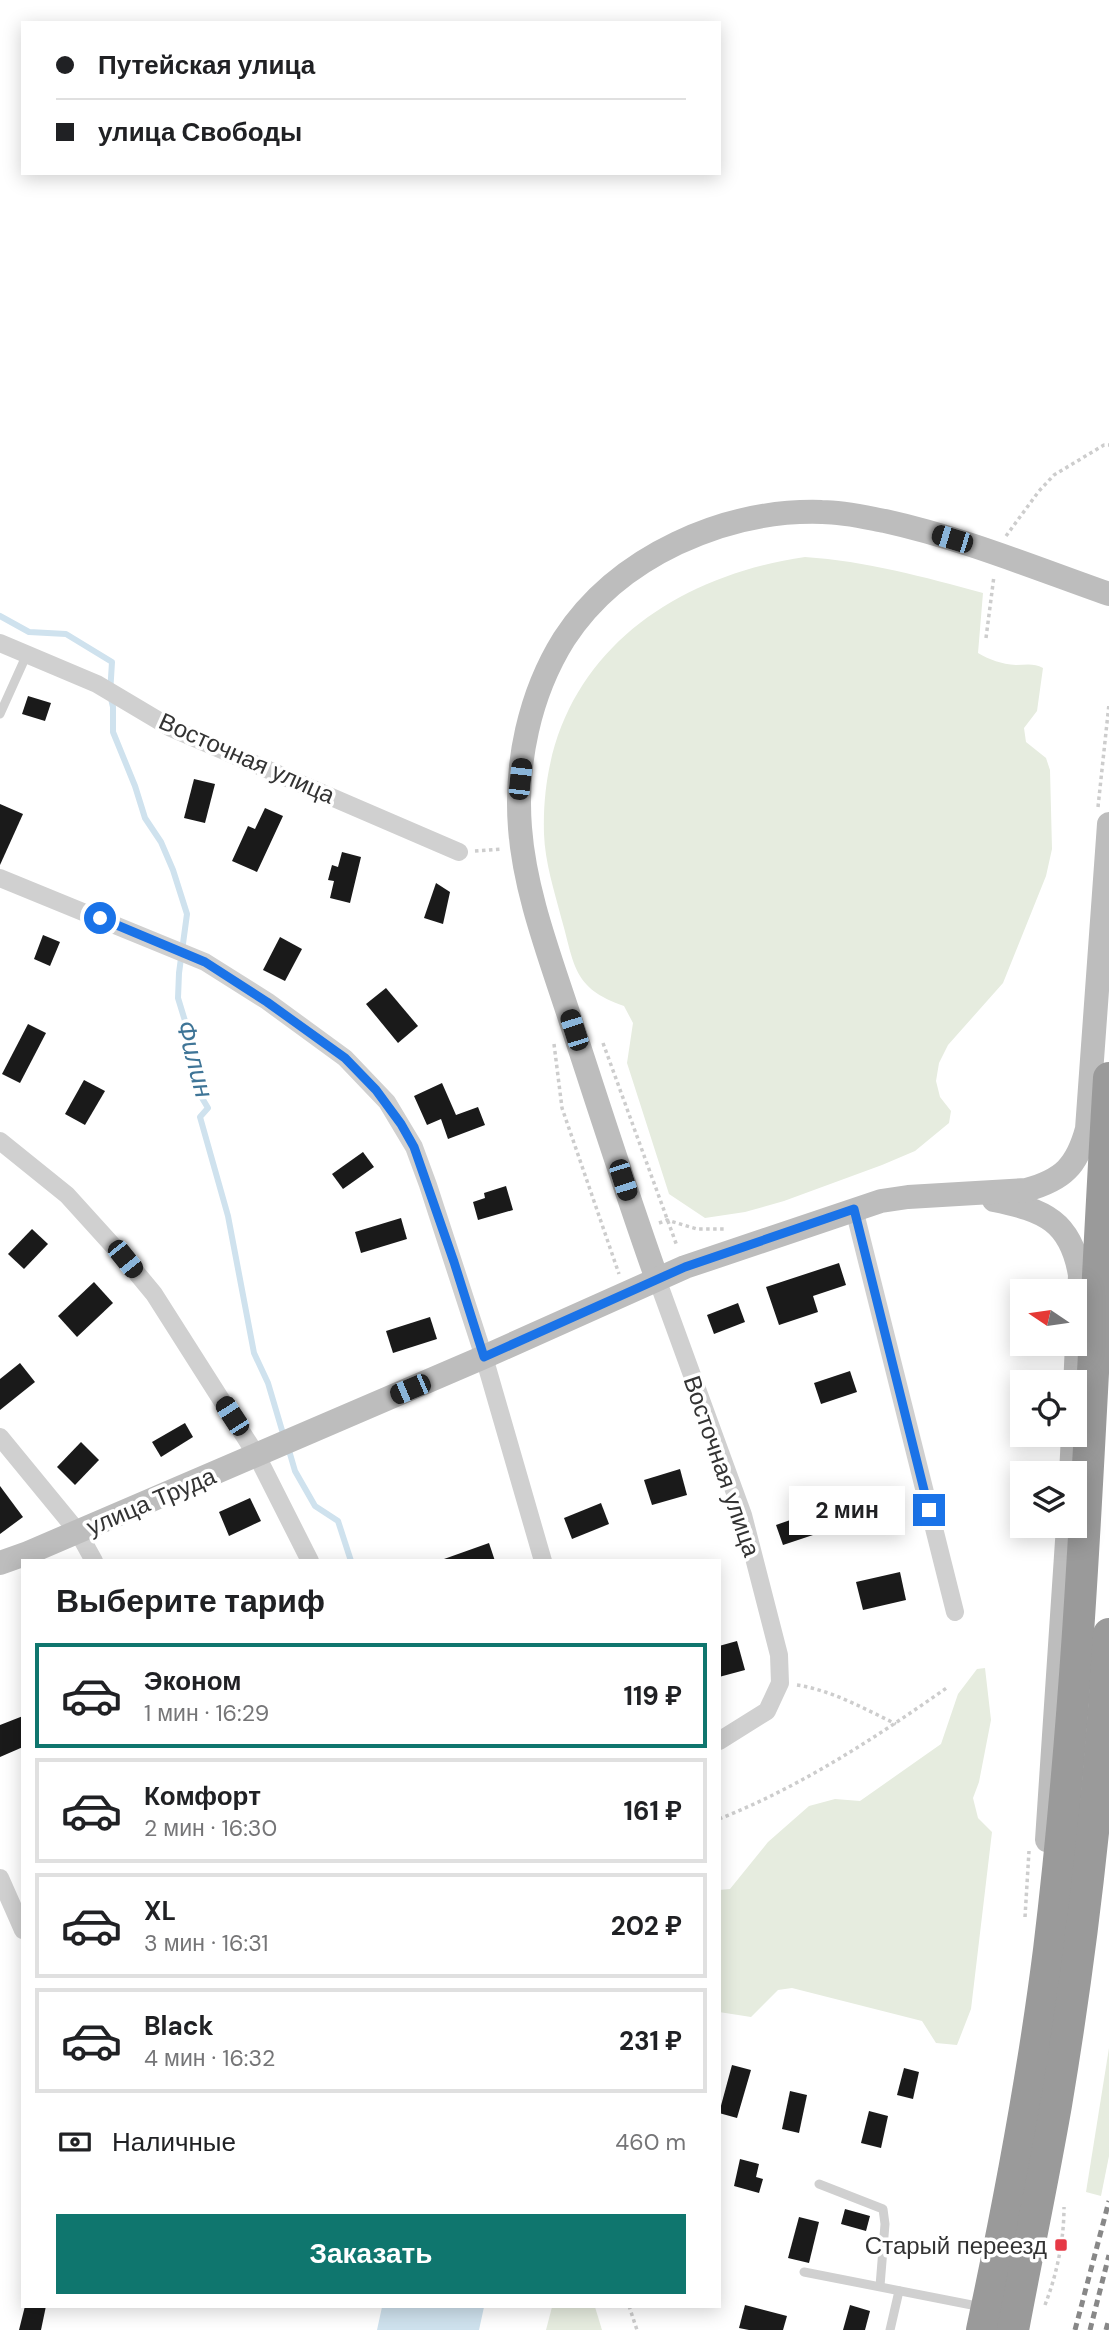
<!DOCTYPE html>
<html lang="ru">
<meta charset="utf-8">
<style>
:root{--surface:#fff;--page:#f2f2f2;--text:#202124;--muted:#757577;--line:#e0e0e0;--accent:#0f766e}
body{margin:0;font-family:"DM Sans",sans-serif;background:var(--page);color:var(--text);height:100vh;display:flex;flex-direction:column;font-size:26px;white-space:nowrap}
*{box-sizing:border-box;margin:0}
p{font-size:23px;color:var(--muted)}
.icon{flex:none;width:38px;height:38px;fill:none;stroke:currentColor;stroke-width:2;stroke-linecap:round;stroke-linejoin:round}
.map{position:relative;flex:1;overflow:hidden}
.sheet{position:absolute;left:21px;top:1559px;width:700px;height:749px;display:flex;flex-direction:column;background:var(--surface);border-radius:0px;box-shadow:0 4px 18px #0003}
.sheet>*{flex:none}
.banner{position:absolute;left:21px;top:21px;width:700px;height:154px;border-radius:0px;box-shadow:0 4px 18px #0003;display:grid;align-content:center;height:154px;padding:0 35px;background:var(--surface)}
.needle{width:46px;rotate:283deg}
.buttons{position:absolute;left:1010px;top:1279px;display:grid;gap:14px}
.buttons a{display:grid;place-items:center;width:77px;height:77px;border-radius:0px;background:var(--surface);box-shadow:0 4px 18px #0003;font-size:35px}
.end{position:absolute;width:32px;height:32px;margin:-16px;border:9px solid #1a73e8;background:#fff;box-shadow:0 0 0 4px #fff}
.from{border-radius:50%}
.bubble{position:absolute;height:49px;border-radius:0px;background:var(--surface);box-shadow:0 4px 18px #0003;font-size:23px;font-weight:700;line-height:49px;text-align:center}
.car{position:absolute;width:21px;height:42px;margin:-21px -10px;border-radius:9px;box-shadow:0 0 5px 2px #0007;background:linear-gradient(#222 24%,#8ab4d8 0 40%,#222 0 76%,#8ab4d8 0 86%,#222 0)}
.banner b{display:flex;align-items:center;gap:24px;height:66px;font-size:26px}
.banner b+b{border-top:2px solid var(--line)}
.banner i{width:18px;height:18px;background:var(--text)}
ul{padding:0;list-style:none}
li{display:flex;align-items:center;gap:21px;height:105px;margin:0 14px 10px;padding:0 21px;border:4px solid var(--line);border-radius:0px}
li div{flex:1}
li b{display:block;font-size:26px}
li em{font-style:normal;font-weight:700}
li.selected{border-color:var(--accent)}
li>.icon{width:63px;height:63px;stroke-width:1.5}
h2{padding:0 35px;font-size:32px;line-height:84px}
.pay{display:flex;align-items:center;gap:18px;height:77px;padding:0 35px;font-size:26px}
.pay p{margin-inline-start:auto}
.action{display:flex;gap:14px;margin-top:auto;padding:14px 35px}
.action a{flex:1;height:80px;border-radius:0px;background:var(--accent);color:#fff;font-size:28px;font-weight:700;line-height:80px;text-align:center}
.map>svg:first-child{display:block}
.green{fill:#e6ecdf}
.water{fill:#cfe2ee}
.lines{fill:none;stroke-linecap:round;stroke-linejoin:round}
.stream{stroke:#cfe2ee;stroke-width:6}
.building{fill:#1a1a1a}
.path{stroke:#cdcdcd;stroke-width:3.5;stroke-dasharray:3.5 3.5;stroke-linecap:butt}
.lane{stroke:#d0d0d0;stroke-width:9}
.street{stroke:#d0d0d0;stroke-width:18}
.secondary{stroke:#bdbdbd;stroke-width:24}
.highway{stroke:#9a9a9a;stroke-width:32}
.rail{stroke:#888;stroke-width:5;stroke-dasharray:7 5;stroke-linecap:butt}
.route{stroke:#1a73e8;stroke-width:9}
.poi-dot{fill:#e63946;stroke:#fff;stroke-width:2.5}
.labels{text-anchor:middle;dominant-baseline:central;stroke-width:7;stroke-linejoin:round;paint-order:stroke}
.street-label{font-size:24px;fill:#333;stroke:#fff}
.poi-label{font-size:24px;fill:#333;stroke:#fff;text-anchor:end}
.water-label{font-size:26px;font-style:italic;fill:#3f7597;stroke:#fff}
</style>
<div class="map">
<svg width="1109" height="2330" viewBox="0 0 1109 2330">
<rect width="100%" height="100%" fill="#fff"/>
<!-- green -->
<g class="green">
<path d="M 805,557 C 866,561 924,577 983,593 L 978,653 C 990,660 1001,664 1016,665 C 1026,665 1034,663 1043,668 L 1037,711 L 1024,728 L 1026,742 L 1046,758 L 1050,770 L 1052,849 L 1046,876 L 1003,983 L 948,1045 L 939,1063 L 936,1081 L 940,1097 L 951,1111 L 949,1123 L 915,1151 L 882,1165 L 784,1201 L 745,1212 L 705,1218 L 669,1194 L 627,1063 L 633,1023 L 624,1006 C 572,988 575,965 561,917 C 554,890 545,862 544,834 C 539,673 656,579 805,557 Z"/>
<polygon points="985,1668 991,1720 979,1782 973,1798 978,1818 992,1832 971,2009 957,2045 936,2043 922,2021 792,1988 778,1990 751,2017 719,2012 719,1890 730,1889 768,1842 809,1806 835,1799 860,1801 941,1744 958,1694 977,1669"/>
<polygon points="1109,2048 1109,2156 1101,2196 1086,2192"/>
<polygon points="552,2307 595,2307 602,2330 546,2330"/>
</g>
<!-- water -->
<polygon class="water" points="382,2307 382,2306 484,2307 479,2330 377,2330"/>
<g class="lines">
<!-- stream -->
<g class="stream">
<polyline points="0,616 29,632 66,634 112,662 110,694 113,707 113,732 135,786 145,818 161,842 173,870 187,914 179,973 178,998 193,1047 199,1093 208,1108 200,1117 228,1216 254,1353 268,1383 284,1437"/>
<polyline points="288,1447 295,1471 315,1506 338,1521 351,1561"/>
</g>
</g>
<!-- building -->
<g class="building">
<polygon points="28,696 51,703 45,721 22,714"/>
<polygon points="194,779 215,784 205,823 184,818"/>
<polygon points="0,804 23,814 0,865"/>
<polygon points="265,808 283,816 257,872 232,861 248,826 255,829"/>
<polygon points="342,852 361,857 350,903 330,898 334,881 328,880 332,865 338,867"/>
<polygon points="436,883 450,892 443,924 424,918"/>
<polygon points="43,935 60,942 50,966 34,959"/>
<polygon points="280,937 302,949 285,981 263,970"/>
<polygon points="386,988 418,1026 398,1043 366,1004"/>
<polygon points="28,1024 46,1033 20,1083 2,1074"/>
<polygon points="84,1080 105,1091 85,1125 65,1114"/>
<polygon points="442,1083 456,1115 478,1107 485,1125 448,1139 441,1119 427,1125 414,1096"/>
<polygon points="363,1152 374,1167 343,1189 332,1174"/>
<polygon points="506,1186 513,1210 478,1220 473,1202 485,1198 484,1193"/>
<polygon points="401,1218 407,1239 361,1253 355,1232"/>
<polygon points="32,1229 48,1244 24,1269 8,1254"/>
<polygon points="839,1263 846,1285 813,1296 818,1312 779,1325 766,1287"/>
<polygon points="94,1282 113,1303 77,1337 58,1316"/>
<polygon points="738,1303 745,1322 714,1334 707,1315"/>
<polygon points="430,1317 437,1339 393,1353 386,1331"/>
<polygon points="20,1363 35,1382 0,1410 0,1379"/>
<polygon points="850,1371 857,1392 821,1404 814,1383"/>
<polygon points="185,1423 193,1437 161,1457 152,1442"/>
<polygon points="81,1442 99,1460 75,1485 57,1467"/>
<polygon points="680,1469 687,1495 652,1505 644,1480"/>
<polygon points="0,1486 23,1517 0,1534"/>
<polygon points="250,1498 261,1521 229,1536 219,1512"/>
<polygon points="601,1503 609,1524 572,1539 564,1518"/>
<polygon points="816,1511 822,1532 783,1545 776,1525"/>
<polygon points="489,1543 495,1561 444,1561 444,1559"/>
<polygon points="900,1572 906,1600 863,1610 856,1582"/>
<polygon points="737,1641 745,1670 719,1677 719,1646"/>
<polygon points="23,1716 23,1747 0,1757 0,1725"/>
<polygon points="732,2065 751,2070 737,2118 719,2113"/>
<polygon points="904,2068 919,2072 913,2099 897,2095"/>
<polygon points="790,2091 807,2095 799,2133 782,2129"/>
<polygon points="869,2111 888,2116 881,2148 861,2143"/>
<polygon points="740,2159 759,2164 756,2177 763,2179 759,2193 734,2186"/>
<polygon points="845,2209 870,2216 866,2231 841,2224"/>
<polygon points="799,2217 819,2222 809,2263 788,2258"/>
<polygon points="745,2305 787,2316 783,2330 749,2330 739,2328"/>
<polygon points="850,2305 870,2311 865,2330 843,2330"/>
<polygon points="25,2306 46,2306 41,2330 19,2330"/>
</g>
<g class="lines">
<!-- path -->
<g class="path">
<polyline points="1006,536 1039,491 1054,475 1104,445 1109,445"/>
<polyline points="986,638 994,576"/>
<polyline points="1098,807 1109,704"/>
<polyline points="475,851 502,849"/>
<polyline points="603,1043 677,1246"/>
<polyline points="554,1044 562,1108 619,1274"/>
<polyline points="659,1223 667,1220 697,1229 726,1229"/>
<path d="M 797,1685 C 831,1690 865,1709 896,1724"/>
<path d="M 719,1819 C 802,1786 875,1738 948,1687"/>
<polyline points="1025,1917 1029,1851"/>
<path d="M 1045,2305 C 1057,2274 1064,2240 1064,2207"/>
<polyline points="629,2306 637,2330"/>
</g>
<!-- lane -->
<g class="lane">
<polyline points="0,714 27,654"/>
<polyline points="819,2184 883,2209 885,2224 880,2286"/>
<polyline points="804,2272 982,2307"/>
<polyline points="890,2330 899,2291"/>
</g>
<!-- street -->
<g class="street">
<polyline points="0,643 97,684 171,728 459,852"/>
<polyline points="0,878 205,962 267,1001 345,1058 387,1102 414,1147 428,1185 484,1357 543,1561"/>
<polyline points="0,1141 67,1195 125,1259 154,1294 257,1456 310,1561"/>
<polyline points="854,1209 955,1612"/>
<polyline points="657,1279 743,1515 779,1655 780,1683 767,1711 719,1741"/>
<polyline points="0,1437 78,1532 94,1561"/>
<polyline points="0,1878 23,1930"/>
</g>
<!-- secondary -->
<g class="secondary">
<path d="M 994,1200 C 1044,1210 1071,1221 1080,1275 L 1074,1411"/>
<path d="M 657,1279 C 627,1195 600,1110 572,1025 C 552,962 525,895 520,828 C 515,764 529,695 564,639 C 618,556 725,509 822,512 C 843,512 864,517 885,521 C 962,538 1035,568 1109,594"/>
<polyline points="1071,1474 1073,1435"/>
<path d="M 0,1563 L 28,1553 L 484,1357 L 685,1267 L 881,1201 L 908,1197 L 1026,1190 C 1063,1180 1077,1166 1087,1129 L 1109,824"/>
<polyline points="1047,1840 1068,1526"/>
</g>
<!-- highway -->
<g class="highway">
<path d="M 982,2330 C 1009,2204 1033,2077 1049,1950 C 1084,1661 1091,1368 1109,1078"/>
<path d="M 1013,2330 C 1027,2255 1043,2180 1056,2105 C 1082,1950 1100,1791 1109,1634"/>
</g>
<!-- rail -->
<g class="rail">
<polyline points="1075,2330 1109,2201"/>
<polyline points="1090,2330 1109,2255"/>
<polyline points="1106,2330 1109,2319"/>
</g>
</g>
<g class="lines">
<!-- route -->
<polyline class="route" points="100,918 205,962 267,1002 345,1058 376,1090 401,1124 414,1147 454,1262 484,1357 685,1267 854,1209 929,1510"/>
</g>
<!-- markers -->
<rect class="poi-dot" x="1054" y="2238" width="14" height="14" rx="3.5"/>
<g class="labels">
<!-- street labels -->
<g class="street-label">
<text transform="translate(247 758) rotate(24)">Восточная улица</text>
<text transform="translate(722 1466) rotate(71)">Восточная улица</text>
<text transform="translate(151 1501) rotate(-23)">улица Труда</text>
</g>
<!-- poi labels -->
<g class="poi-label">
<text x="1047" y="2245">Старый переезд</text>
</g>
<!-- water labels -->
<g class="water-label">
<text transform="translate(195 1059) rotate(75)">Филин</text>
</g>
</g>
</svg>
<div class="buttons">
<a><svg class="needle" viewBox="-14 -14 28 28"><path d="M0-13l5 13h-10z" fill="#e53935"/><path d="M0 13l5-13h-10z" fill="#757577"/></svg></a>
<a><svg class="icon" aria-label="locate" viewBox="0 0 24 24"><circle cx="12" cy="12" r="6"/><path d="M12 2v4M12 18v4M2 12h4M18 12h4"/></svg></a>
<a><svg class="icon" aria-label="layers" viewBox="0 0 24 24"><path d="M12 4l9 5-9 5-9-5zM3 14l9 5 9-5"/></svg></a>
</div>
<i class="end from" style="left:100px;top:918px"></i>
<i class="end" style="left:929px;top:1510px"></i>
<div class="bubble" style="left:789px;top:1486px;width:116px">2 мин</div>
<i class="car" style="left:952px;top:539px;rotate:287deg"></i>
<i class="car" style="left:520px;top:779px;rotate:6deg"></i>
<i class="car" style="left:574px;top:1030px;rotate:342deg"></i>
<i class="car" style="left:623px;top:1180px;rotate:162deg"></i>
<i class="car" style="left:125px;top:1259px;rotate:141deg"></i>
<i class="car" style="left:410px;top:1389px;rotate:247deg"></i>
<i class="car" style="left:232px;top:1416px;rotate:327deg"></i>
<div class="banner">
<b><i class="from"></i>Путейская улица</b>
<b><i></i>улица Свободы</b>
</div>
<section class="sheet">
<h2>Выберите тариф</h2>
<ul>
<li class="selected"><svg class="icon" aria-label="car" viewBox="0 0 24 24"><path d="M5 17H2v-5l4-1 3-4h7l3 4 3 1v5h-3M9 17h6M6 11h13"/><circle cx="7" cy="17" r="2"/><circle cx="17" cy="17" r="2"/></svg><div><b>Эконом</b><p>1 мин · 16:29</p></div><em>119 ₽</em></li>
<li><svg class="icon" aria-label="car" viewBox="0 0 24 24"><path d="M5 17H2v-5l4-1 3-4h7l3 4 3 1v5h-3M9 17h6M6 11h13"/><circle cx="7" cy="17" r="2"/><circle cx="17" cy="17" r="2"/></svg><div><b>Комфорт</b><p>2 мин · 16:30</p></div><em>161 ₽</em></li>
<li><svg class="icon" aria-label="car" viewBox="0 0 24 24"><path d="M5 17H2v-5l4-1 3-4h7l3 4 3 1v5h-3M9 17h6M6 11h13"/><circle cx="7" cy="17" r="2"/><circle cx="17" cy="17" r="2"/></svg><div><b>XL</b><p>3 мин · 16:31</p></div><em>202 ₽</em></li>
<li><svg class="icon" aria-label="car" viewBox="0 0 24 24"><path d="M5 17H2v-5l4-1 3-4h7l3 4 3 1v5h-3M9 17h6M6 11h13"/><circle cx="7" cy="17" r="2"/><circle cx="17" cy="17" r="2"/></svg><div><b>Black</b><p>4 мин · 16:32</p></div><em>231 ₽</em></li>
</ul>
<div class="pay"><svg class="icon" aria-label="cash" viewBox="0 0 24 24"><path d="M3 7h18v10H3z"/><circle cx="12" cy="12" r="2"/></svg>Наличные<p>460 m</p></div>
<div class="action"><a>Заказать</a></div>
</section>
</div>
